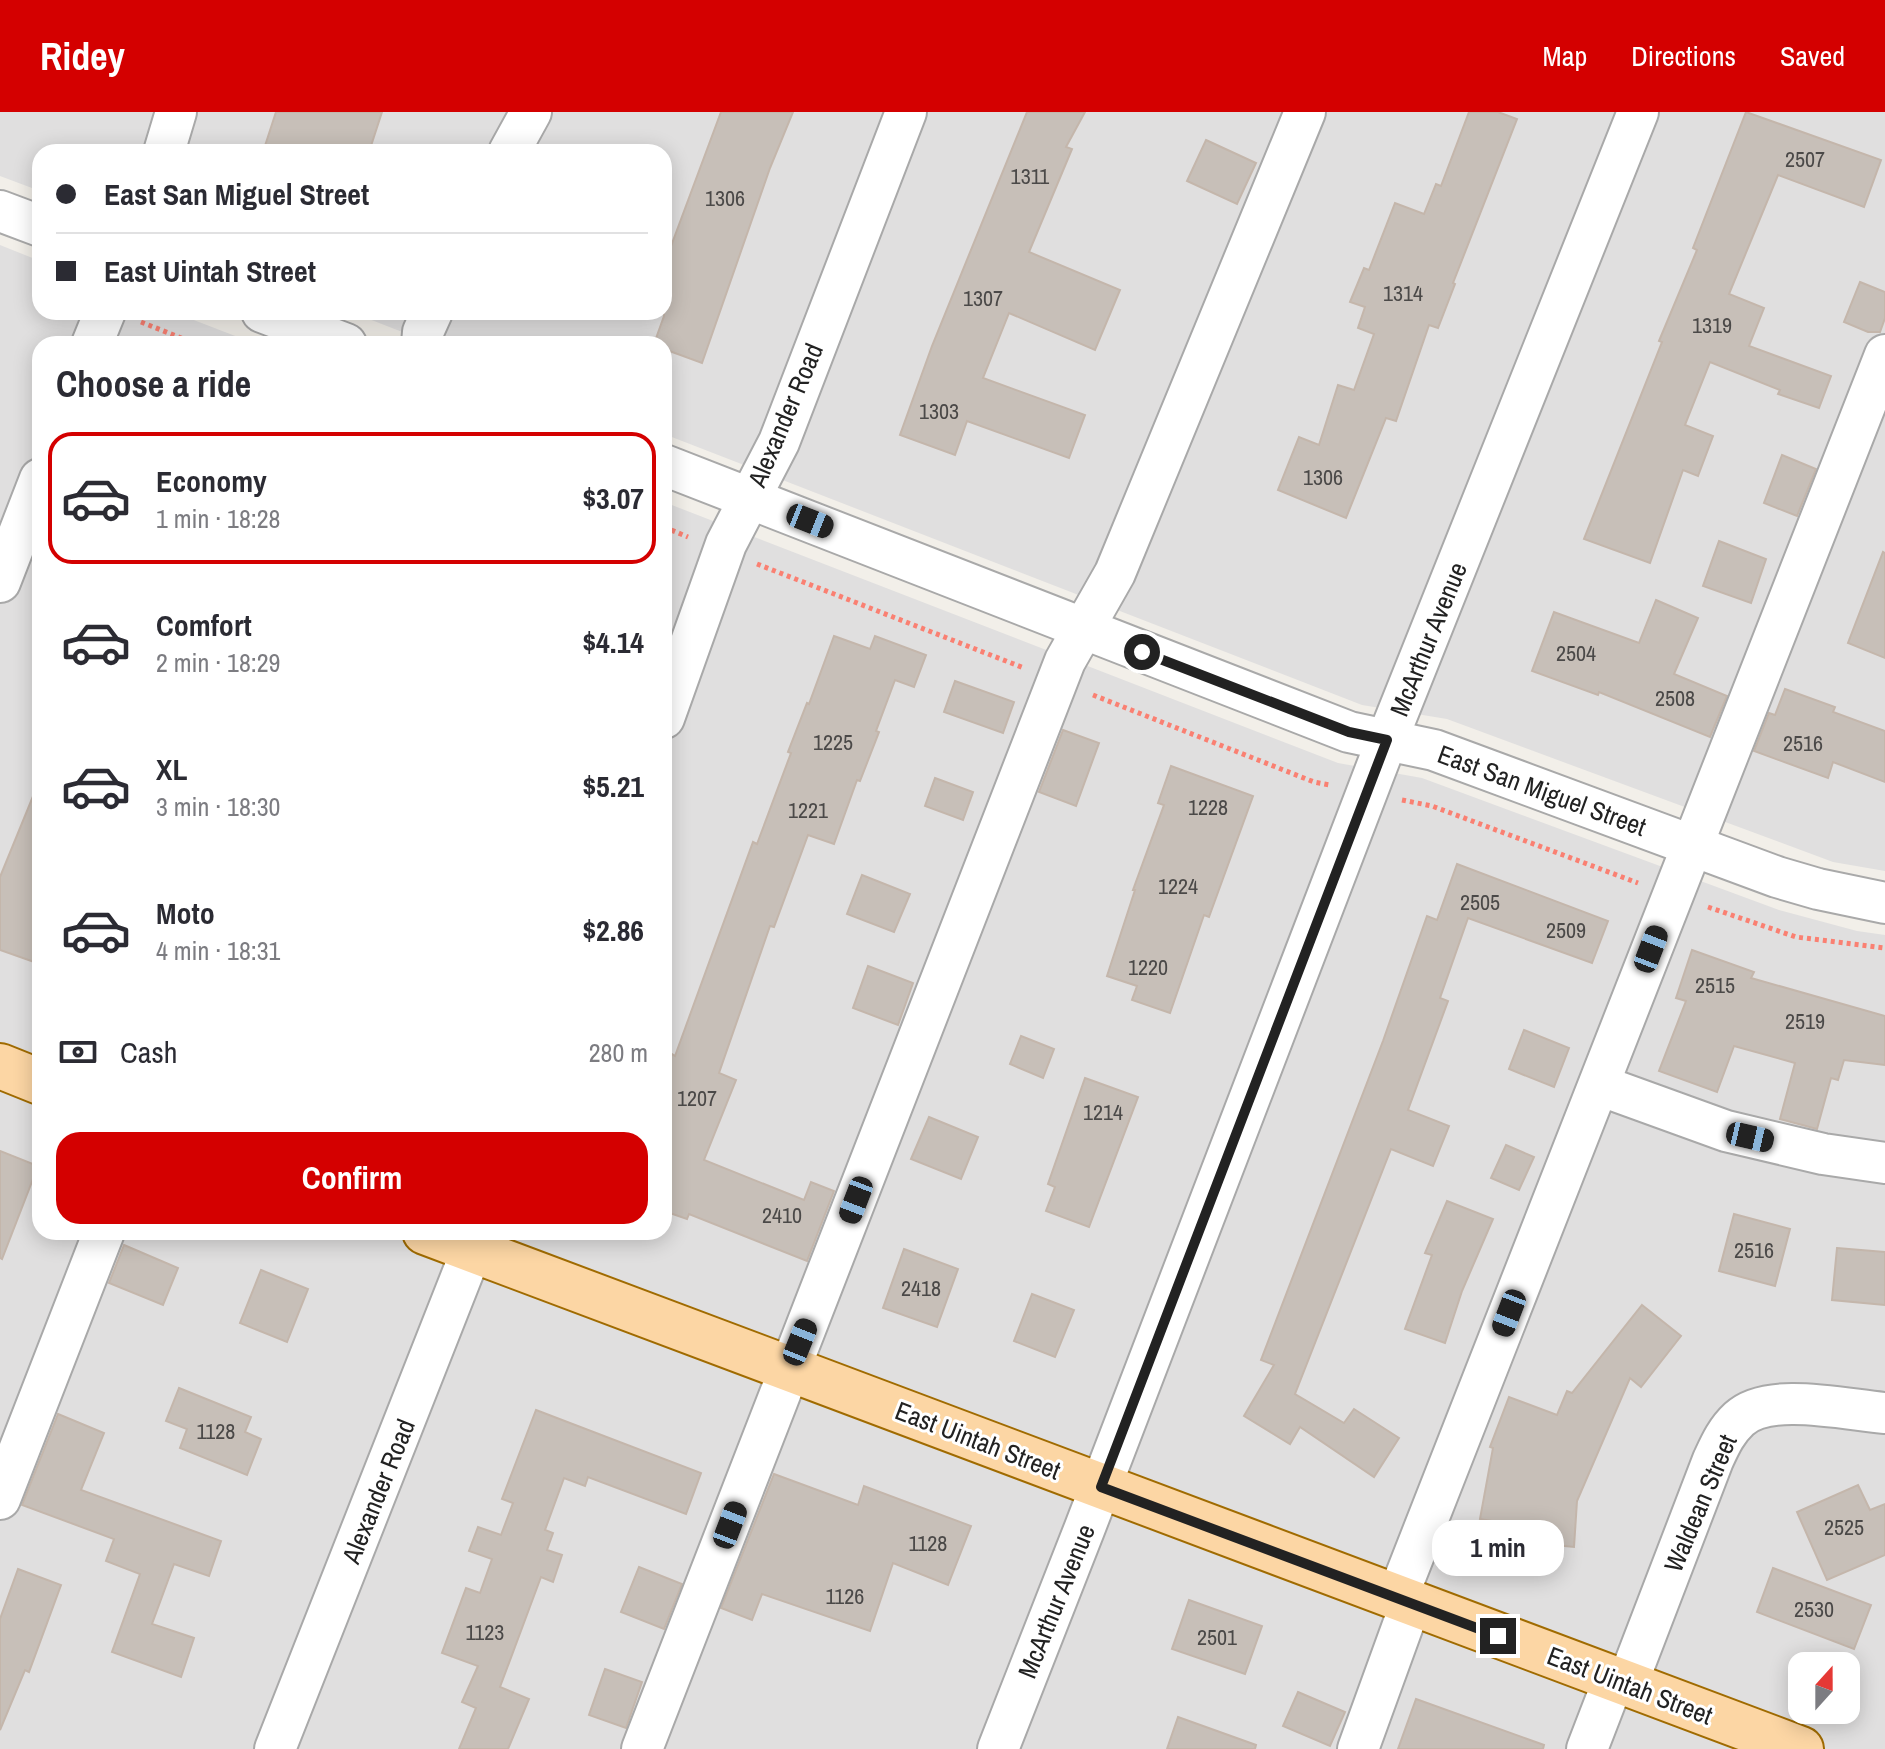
<!DOCTYPE html>
<meta charset="utf-8">
<style>
:root{--surface:#fff;--page:#f7f7f7;--text:#2b2b33;--muted:#7c7c81;--line:#e1e1e2;--accent:#d40000}
body{margin:0;font-family:"Archivo Narrow",sans-serif;background:var(--page);color:var(--text);height:100vh;display:flex;flex-direction:column;font-size:30px;white-space:nowrap}
*{box-sizing:border-box;margin:0}
p{font-size:26px;color:var(--muted)}
.icon{flex:none;width:44px;height:44px;fill:none;stroke:currentColor;stroke-width:2;stroke-linecap:round;stroke-linejoin:round}
.map{position:relative;flex:1;overflow:hidden}
.panel{position:absolute;left:32px;top:224px;width:640px;height:904px;display:flex;flex-direction:column;background:var(--surface);border-radius:24px;box-shadow:0 4px 20px #0003}
.panel>*{flex:none}
.guide{position:absolute;left:32px;top:32px;width:640px;height:176px;border-radius:24px;box-shadow:0 4px 20px #0003;display:grid;align-content:center;height:176px;padding:0 24px;background:var(--surface)}
.needle{width:52px;rotate:21deg}
.controls{position:absolute;left:1788px;top:1540px;display:grid;gap:16px}
.controls a{display:grid;place-items:center;width:72px;height:72px;border-radius:16px;background:var(--surface);box-shadow:0 4px 20px #0003;font-size:40px}
.end{position:absolute;width:36px;height:36px;margin:-18px;border:10px solid #222;background:#fff;box-shadow:0 0 0 4px #fff}
.from{border-radius:50%}
.bubble{position:absolute;height:56px;border-radius:24px;background:var(--surface);box-shadow:0 4px 20px #0003;font-size:26px;font-weight:800;line-height:56px;text-align:center}
.car{position:absolute;width:24px;height:48px;margin:-24px -12px;border-radius:10px;box-shadow:0 0 6px 2px #0007;background:linear-gradient(#222 24%,#8ab4d8 0 40%,#222 0 76%,#8ab4d8 0 86%,#222 0)}
.guide b{display:flex;align-items:center;gap:28px;height:76px;font-size:30px}
.guide b+b{border-top:2px solid var(--line)}
.guide i{width:20px;height:20px;background:var(--text)}
ul{padding:0;list-style:none}
li{display:flex;align-items:center;gap:24px;height:132px;margin:0 16px 12px;padding:0 8px;border:4px solid transparent;border-radius:24px}
li div{flex:1}
li b{display:block;font-size:30px}
li em{font-style:normal;font-weight:800}
li.on{border-color:var(--accent)}
li>.icon{width:72px;height:72px;stroke-width:1.5}
h2{padding:0 24px;font-size:36px;line-height:96px}
.pay{display:flex;align-items:center;gap:20px;height:88px;padding:0 24px;font-size:30px}
.pay p{margin-inline-start:auto}
.cta{display:flex;gap:16px;margin-top:auto;padding:16px 24px}
.cta a{flex:1;height:92px;border-radius:24px;background:var(--accent);color:#fff;font-size:32px;font-weight:800;line-height:92px;text-align:center}
header{display:flex;align-items:center;gap:48px;box-sizing:border-box;height:112px;padding:0 40px;background:var(--accent);color:#fff}
header strong{font-size:38px}
nav{display:flex;gap:44px;margin-inline-start:auto;font-size:28px}
.map>svg:first-child{display:block}
.residential{fill:#e0dfdf;fill-rule:evenodd}
.building{fill:#c7bfb8;stroke:#c4b6ab;stroke-width:2}
.lines{fill:none;stroke-linecap:round;stroke-linejoin:round}
.minor-casing{stroke:#a9a9a9;stroke-width:44}
.major-casing{stroke:#a06b00;stroke-width:48}
.path{stroke:#fa8072;stroke-width:5;stroke-dasharray:4 4;stroke-linecap:butt}
.minor{stroke:#fff;stroke-width:40}
.major{stroke:#fcd6a4;stroke-width:44}
.route{stroke:#222;stroke-width:10}
.labels{text-anchor:middle;dominant-baseline:central;stroke-width:6;stroke-linejoin:round;paint-order:stroke}
.number-label{font-size:22px;fill:#4b4948}
.street-label{font-size:26px;fill:#222;stroke:#fff}
</style>
<header>
<strong>Ridey</strong>
<nav><a>Map</a><a>Directions</a><a>Saved</a></nav>
</header>
<div class="map">
<svg width="1885" height="1637" viewBox="0 0 1885 1637">
<rect width="100%" height="100%" fill="#f2efe9"/>
<!-- residential -->
<g class="residential">
<polygon points="0,0 1885,0 1885,759 1833,750 1447,607 1362,593 664,322 664,232 433,232 351,200 664,200 664,40 40,40 40,79 0,64"/>
<path d="M 0,133 L 40,149 L 40,200 L 173,200 L 256,232 L 40,232 L 40,1120 L 664,1120 L 664,390 L 1338,651 L 1422,666 L 1779,798 L 1857,819 L 1885,823 L 1885,1637 L 0,1637 ZM 1802,1554 L 1846,1554 L 1846,1598 L 1802,1598 Z"/>
</g>
<!-- building -->
<g class="building">
<polygon points="276,0 382,0 369,40 263,40"/>
<polygon points="721,0 793,0 770,56 702,251 664,237 664,232 654,232 664,204 664,153"/>
<polygon points="1027,0 1085,0 1066,35 1072,37 1029,140 1120,178 1095,238 1009,201 983,266 1085,303 1069,346 967,309 955,343 900,323 932,234"/>
<polygon points="1469,0 1498,0 1517,7 1453,171 1455,172 1438,216 1429,213 1396,309 1386,306 1346,406 1278,378 1299,325 1319,333 1338,273 1354,278 1374,222 1358,216 1365,195 1350,190 1364,156 1369,158 1395,91 1424,102 1436,72 1441,74"/>
<polygon points="1746,0 1881,48 1864,95 1778,63 1729,182 1764,196 1749,234 1831,264 1819,296 1778,282 1780,278 1710,250 1685,313 1713,324 1698,364 1683,358 1650,451 1584,427 1662,230 1659,229 1697,138 1693,136"/>
<polygon points="1206,28 1256,51 1237,92 1187,69"/>
<polygon points="1860,170 1885,180 1885,206 1880,220 1868,220 1844,210"/>
<polygon points="1782,343 1816,357 1797,404 1764,391"/>
<polygon points="1719,429 1766,447 1751,491 1703,474"/>
<polygon points="1883,440 1885,441 1885,546 1848,531"/>
<polygon points="1656,488 1698,506 1674,562 1727,584 1710,625 1599,580 1598,583 1532,559 1554,500 1639,531"/>
<polygon points="834,524 870,537 875,524 926,543 914,575 895,568 876,619 879,620 860,669 857,668 834,732 808,723 774,815 770,814 719,961 736,968 704,1048 804,1088 811,1070 834,1079 807,1149 689,1102 687,1107 664,1099 664,961 672,942 675,944 753,730 757,732 791,641 788,640 807,591 809,592"/>
<polygon points="955,569 1014,590 1003,621 944,600"/>
<polygon points="1785,577 1835,595 1833,600 1885,619 1885,670 1833,650 1828,666 1754,639 1769,601 1775,603"/>
<polygon points="1063,618 1099,631 1076,694 1039,680"/>
<polygon points="1171,654 1253,684 1209,805 1204,803 1170,901 1132,888 1137,874 1107,864 1135,778 1133,778 1164,693 1158,691"/>
<polygon points="935,666 973,680 963,708 925,694"/>
<polygon points="38,672 40,672 40,852 0,838 0,765"/>
<polygon points="1457,752 1608,809 1592,851 1468,806 1440,886 1448,889 1408,998 1449,1014 1433,1054 1391,1037 1295,1282 1344,1311 1354,1297 1399,1326 1374,1365 1300,1315 1290,1332 1244,1304 1274,1253 1261,1248 1383,929 1427,804 1437,808"/>
<polygon points="862,763 910,782 894,820 847,802"/>
<polygon points="1692,838 1754,860 1751,866 1885,904 1885,953 1844,948 1838,968 1831,966 1817,1017 1780,1007 1795,951 1734,934 1717,980 1659,959 1686,889 1676,886"/>
<polygon points="868,854 913,871 898,913 853,896"/>
<polygon points="1524,918 1569,936 1554,975 1509,957"/>
<polygon points="1021,924 1054,937 1043,966 1010,952"/>
<polygon points="1085,966 1138,985 1089,1115 1046,1099 1055,1075 1048,1072"/>
<polygon points="929,1005 978,1025 961,1067 911,1047"/>
<polygon points="1506,1033 1534,1045 1519,1078 1491,1066"/>
<polygon points="0,1039 38,1054 2,1147 0,1146"/>
<polygon points="1447,1089 1493,1107 1462,1179 1445,1231 1405,1217 1432,1143 1425,1141"/>
<polygon points="1734,1102 1790,1117 1775,1174 1719,1159"/>
<polygon points="124,1133 178,1156 163,1193 109,1171"/>
<polygon points="1837,1136 1885,1140 1885,1193 1832,1188"/>
<polygon points="904,1137 958,1157 937,1215 883,1196"/>
<polygon points="261,1158 308,1177 287,1230 240,1211"/>
<polygon points="1032,1182 1074,1198 1055,1245 1014,1229"/>
<polygon points="1642,1193 1681,1224 1641,1275 1630,1266 1577,1389 1574,1435 1520,1430 1521,1414 1480,1407 1493,1336 1490,1335 1509,1285 1557,1303 1567,1279 1572,1281"/>
<polygon points="179,1276 251,1305 245,1320 261,1327 247,1363 180,1336 187,1317 166,1309"/>
<polygon points="536,1298 701,1361 686,1402 588,1365 585,1374 564,1366 545,1418 553,1421 547,1438 562,1443 553,1470 541,1465 500,1575 529,1587 508,1637 459,1637 476,1596 462,1590 478,1554 442,1541 466,1476 480,1481 492,1447 469,1439 478,1415 501,1423 513,1391 502,1387"/>
<polygon points="58,1302 104,1321 81,1378 221,1429 209,1464 174,1452 152,1512 194,1526 181,1565 112,1540 140,1462 106,1449 114,1427 22,1393"/>
<polygon points="774,1362 858,1393 864,1374 971,1414 948,1473 893,1451 870,1519 762,1482 752,1508 721,1496"/>
<polygon points="1858,1373 1870,1398 1885,1392 1885,1443 1827,1468 1797,1400"/>
<polygon points="639,1455 682,1472 664,1517 621,1500"/>
<polygon points="1773,1456 1871,1493 1854,1537 1757,1500"/>
<polygon points="18,1457 61,1473 29,1560 25,1558 0,1618 0,1507"/>
<polygon points="1189,1488 1262,1514 1245,1562 1172,1537"/>
<polygon points="605,1557 642,1570 626,1616 589,1603"/>
<polygon points="1298,1580 1345,1600 1330,1634 1283,1614"/>
<polygon points="1416,1587 1544,1633 1543,1637 1398,1637"/>
<polygon points="1178,1605 1256,1633 1255,1637 1167,1637"/>
</g>
<g class="lines">
<!-- minor casing -->
<g class="minor-casing">
<g id="minor">
<polyline points="164,40 176,0"/>
<polyline points="509,40 531,0"/>
<polyline points="0,99 40,114"/>
<polyline points="262,200 346,232"/>
<polyline points="92,232 105,200"/>
<polyline points="422,232 423,220 432,200"/>
<polyline points="664,353 1349,620 1434,638 1777,765 1818,777 1885,791"/>
<polyline points="0,470 40,367"/>
<polyline points="664,606 726,432 779,330 906,0"/>
<polyline points="1599,973 1726,1019 1823,1042 1885,1051"/>
<polyline points="0,1387 104,1120"/>
<polyline points="1397,1486 1885,243"/>
<path d="M 1627,1572 L 1713,1348 C 1720,1333 1726,1319 1739,1307 C 1769,1279 1847,1298 1885,1301"/>
<polyline points="275,1637 479,1120"/>
<polyline points="642,1637 1065,549 1115,461 1305,0"/>
<polyline points="998,1637 1084,1418 1387,628 1638,0"/>
<polyline points="1358,1637 1411,1491"/>
<polyline points="1587,1637 1614,1567"/>
</g>
</g>
<!-- major casing -->
<g class="major-casing">
<g id="major">
<polyline points="0,954 40,970"/>
<polyline points="425,1120 1801,1637"/>
</g>
</g>
<!-- path -->
<g class="path">
<polyline points="141,210 196,232"/>
<polyline points="664,415 688,425"/>
<polyline points="757,452 1024,556"/>
<polyline points="1093,583 1314,670 1330,673"/>
<polyline points="1402,688 1432,694 1638,771"/>
<polyline points="1708,795 1796,825 1885,836"/>
</g>
<!-- minor -->
<use href="#minor" class="minor"/>
<!-- major -->
<use href="#major" class="major"/>
</g>
<g class="lines">
<!-- route -->
<polyline class="route" points="1142,540 1349,620 1387,628 1101,1375 1498,1524"/>
</g>
<g class="labels">
<!-- number labels -->
<g class="number-label">
<text x="1805" y="47">2507</text>
<text x="1030" y="64">1311</text>
<text x="725" y="86">1306</text>
<text x="1403" y="181">1314</text>
<text x="983" y="186">1307</text>
<text x="1712" y="213">1319</text>
<text x="939" y="299">1303</text>
<text x="1323" y="365">1306</text>
<text x="1576" y="541">2504</text>
<text x="1675" y="586">2508</text>
<text x="833" y="630">1225</text>
<text x="1803" y="631">2516</text>
<text x="1208" y="695">1228</text>
<text x="808" y="698">1221</text>
<text x="1178" y="774">1224</text>
<text x="1480" y="790">2505</text>
<text x="1566" y="818">2509</text>
<text x="1148" y="855">1220</text>
<text x="1715" y="873">2515</text>
<text x="1805" y="909">2519</text>
<text x="697" y="986">1207</text>
<text x="1103" y="1000">1214</text>
<text x="782" y="1103">2410</text>
<text x="1754" y="1138">2516</text>
<text x="921" y="1176">2418</text>
<text x="216" y="1319">1128</text>
<text x="1844" y="1415">2525</text>
<text x="928" y="1431">1128</text>
<text x="845" y="1484">1126</text>
<text x="1814" y="1497">2530</text>
<text x="485" y="1520">1123</text>
<text x="1217" y="1525">2501</text>
</g>
<!-- street labels -->
<g class="street-label">
<text transform="translate(785 303) rotate(-67)">Alexander Road</text>
<text transform="translate(1428 527) rotate(-68)">McArthur Avenue</text>
<text transform="translate(1542 678) rotate(20)">East San Miguel Street</text>
<text transform="translate(978 1328) rotate(21)">East Uintah Street</text>
<text transform="translate(378 1379) rotate(-68)">Alexander Road</text>
<text transform="translate(1700 1391) rotate(-67)">Waldean Street</text>
<text transform="translate(1056 1489) rotate(-68)">McArthur Avenue</text>
<text transform="translate(1630 1573) rotate(21)">East Uintah Street</text>
</g>
</g>
</svg>
<div class="controls">
<a><svg class="needle" viewBox="-14 -14 28 28"><path d="M0-13l5 13h-10z" fill="#e53935"/><path d="M0 13l5-13h-10z" fill="#7c7c81"/></svg></a>
</div>
<i class="end from" style="left:1142px;top:540px"></i>
<i class="end" style="left:1498px;top:1524px"></i>
<div class="bubble" style="left:1432px;top:1408px;width:132px">1 min</div>
<i class="car" style="left:810px;top:409px;rotate:112deg"></i>
<i class="car" style="left:1651px;top:837px;rotate:21deg"></i>
<i class="car" style="left:1750px;top:1025px;rotate:103deg"></i>
<i class="car" style="left:856px;top:1088px;rotate:201deg"></i>
<i class="car" style="left:1509px;top:1201px;rotate:201deg"></i>
<i class="car" style="left:800px;top:1230px;rotate:22deg"></i>
<i class="car" style="left:730px;top:1413px;rotate:21deg"></i>
<div class="guide">
<b><i class="from"></i>East San Miguel Street</b>
<b><i></i>East Uintah Street</b>
</div>
<section class="panel">
<h2>Choose a ride</h2>
<ul>
<li class="on"><svg class="icon" aria-label="car" viewBox="0 0 24 24"><path d="M5 17H2v-5l4-1 3-4h7l3 4 3 1v5h-3M9 17h6M6 11h13"/><circle cx="7" cy="17" r="2"/><circle cx="17" cy="17" r="2"/></svg><div><b>Economy</b><p>1 min · 18:28</p></div><em>$3.07</em></li>
<li><svg class="icon" aria-label="car" viewBox="0 0 24 24"><path d="M5 17H2v-5l4-1 3-4h7l3 4 3 1v5h-3M9 17h6M6 11h13"/><circle cx="7" cy="17" r="2"/><circle cx="17" cy="17" r="2"/></svg><div><b>Comfort</b><p>2 min · 18:29</p></div><em>$4.14</em></li>
<li><svg class="icon" aria-label="car" viewBox="0 0 24 24"><path d="M5 17H2v-5l4-1 3-4h7l3 4 3 1v5h-3M9 17h6M6 11h13"/><circle cx="7" cy="17" r="2"/><circle cx="17" cy="17" r="2"/></svg><div><b>XL</b><p>3 min · 18:30</p></div><em>$5.21</em></li>
<li><svg class="icon" aria-label="car" viewBox="0 0 24 24"><path d="M5 17H2v-5l4-1 3-4h7l3 4 3 1v5h-3M9 17h6M6 11h13"/><circle cx="7" cy="17" r="2"/><circle cx="17" cy="17" r="2"/></svg><div><b>Moto</b><p>4 min · 18:31</p></div><em>$2.86</em></li>
</ul>
<div class="pay"><svg class="icon" aria-label="cash" viewBox="0 0 24 24"><path d="M3 7h18v10H3z"/><circle cx="12" cy="12" r="2"/></svg>Cash<p>280 m</p></div>
<div class="cta"><a>Confirm</a></div>
</section>
</div>
